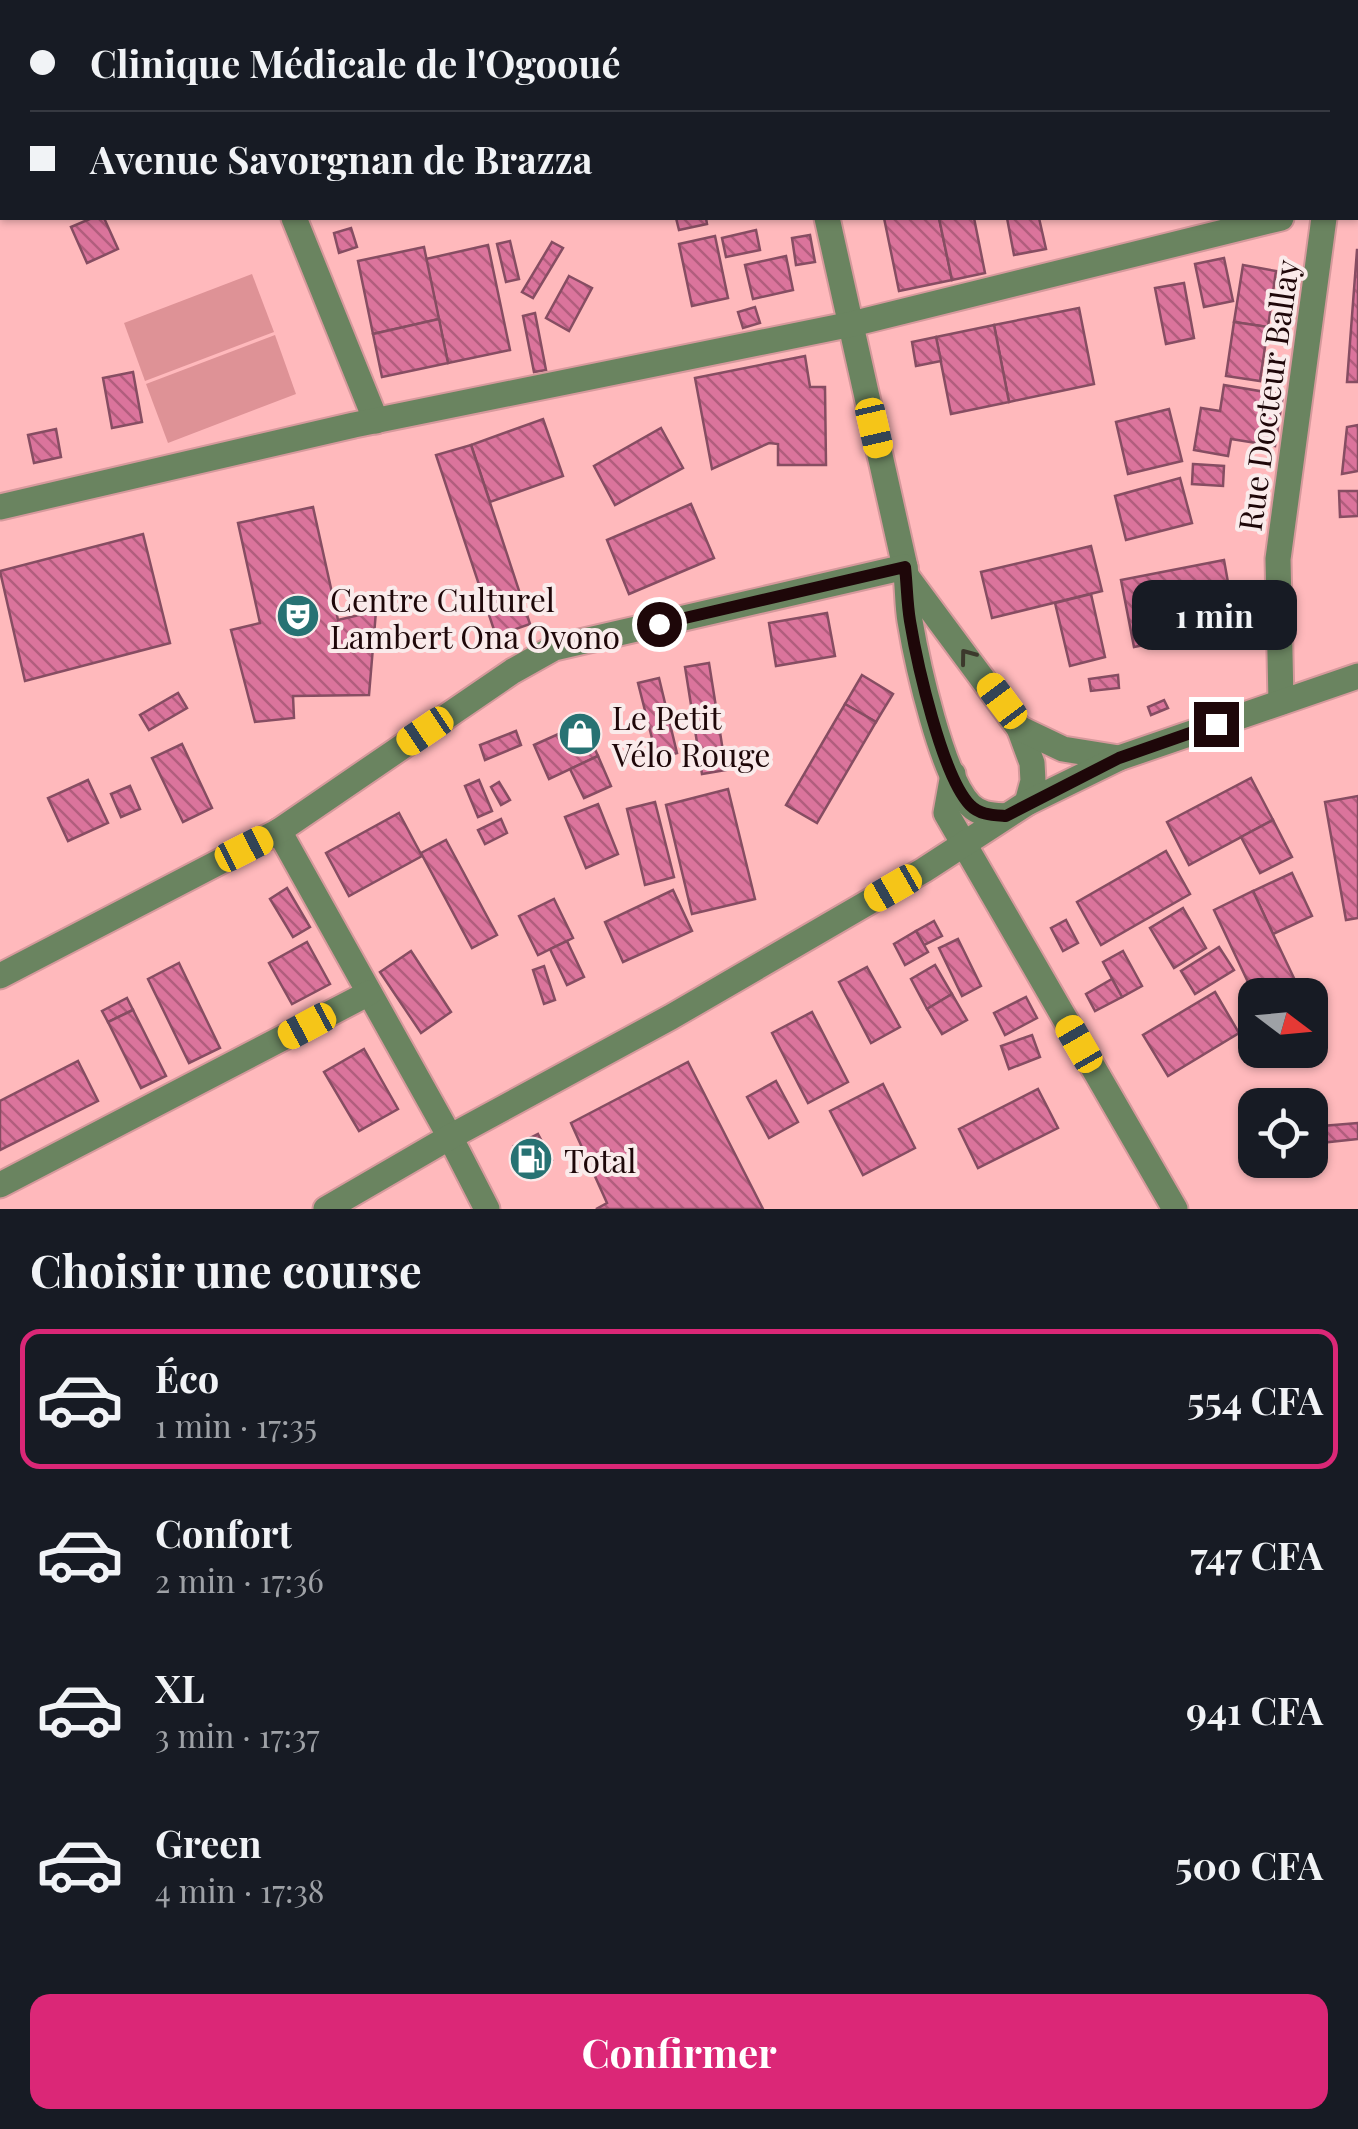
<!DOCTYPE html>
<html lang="fr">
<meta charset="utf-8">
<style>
:root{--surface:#171b24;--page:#242831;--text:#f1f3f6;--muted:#9ea1a6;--line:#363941;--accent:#db2777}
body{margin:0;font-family:"Playfair Display",serif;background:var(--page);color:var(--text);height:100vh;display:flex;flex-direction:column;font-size:38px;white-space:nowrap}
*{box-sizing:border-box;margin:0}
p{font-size:32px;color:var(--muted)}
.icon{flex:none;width:55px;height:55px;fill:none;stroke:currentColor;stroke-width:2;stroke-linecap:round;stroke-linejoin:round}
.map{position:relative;height:1209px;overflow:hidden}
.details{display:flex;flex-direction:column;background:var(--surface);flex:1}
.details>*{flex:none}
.top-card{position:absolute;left:0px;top:0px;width:1360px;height:220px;box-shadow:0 2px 8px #0004;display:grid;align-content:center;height:220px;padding:0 30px;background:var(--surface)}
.needle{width:65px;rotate:106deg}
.fabs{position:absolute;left:1238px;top:978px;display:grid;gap:20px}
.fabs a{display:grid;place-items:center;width:90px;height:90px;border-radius:20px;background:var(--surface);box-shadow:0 2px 8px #0004;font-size:50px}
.end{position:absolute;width:45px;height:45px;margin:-22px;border:12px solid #1e0709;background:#fff;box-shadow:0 0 0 5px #fff}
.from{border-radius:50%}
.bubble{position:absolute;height:70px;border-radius:20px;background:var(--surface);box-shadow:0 2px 8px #0004;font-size:32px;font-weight:700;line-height:70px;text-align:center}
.car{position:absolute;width:30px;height:60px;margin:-30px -15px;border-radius:12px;box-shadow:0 0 8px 2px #0007;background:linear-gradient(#f5c518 24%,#345 0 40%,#f5c518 0 76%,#345 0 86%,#f5c518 0)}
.top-card b{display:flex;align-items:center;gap:35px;height:95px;font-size:38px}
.top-card b+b{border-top:2px solid var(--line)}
.top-card i{width:25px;height:25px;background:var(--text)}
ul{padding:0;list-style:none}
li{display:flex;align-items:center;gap:30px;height:140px;margin:0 20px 15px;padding:0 10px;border:5px solid transparent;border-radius:20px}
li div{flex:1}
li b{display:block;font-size:38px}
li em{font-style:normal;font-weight:700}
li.selected{border-color:var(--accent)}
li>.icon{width:90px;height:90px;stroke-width:1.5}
h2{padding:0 30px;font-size:45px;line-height:120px}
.button{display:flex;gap:20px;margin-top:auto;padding:20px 30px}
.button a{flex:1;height:115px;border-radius:20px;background:var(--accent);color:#fff;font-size:40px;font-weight:700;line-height:115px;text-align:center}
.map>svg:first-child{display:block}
.grass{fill:#de9296}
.building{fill:url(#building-back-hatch);stroke:#864d62;stroke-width:2.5}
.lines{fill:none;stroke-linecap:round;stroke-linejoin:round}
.minor-casing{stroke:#d6999c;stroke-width:29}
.minor{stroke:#6a8460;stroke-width:25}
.oneway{stroke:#3c392c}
.route{stroke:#1e0709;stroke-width:12}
.labels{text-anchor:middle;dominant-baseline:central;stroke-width:8;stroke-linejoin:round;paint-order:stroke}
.street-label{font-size:32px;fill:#1e0709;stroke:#faebeb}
.poi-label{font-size:32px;fill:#1e0709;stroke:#faebeb;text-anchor:start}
</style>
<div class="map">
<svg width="1358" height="1209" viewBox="0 0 1358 1209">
<defs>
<pattern id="building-back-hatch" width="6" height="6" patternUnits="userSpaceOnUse" patternTransform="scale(2.5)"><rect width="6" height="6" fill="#db749c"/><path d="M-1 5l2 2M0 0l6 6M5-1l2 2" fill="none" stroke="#b15d7d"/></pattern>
</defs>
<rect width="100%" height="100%" fill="#ffb9bc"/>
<!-- grass -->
<g class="grass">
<polygon points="252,274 274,332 145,381 124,323"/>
<polygon points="275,335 296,394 168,443 146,384"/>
</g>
<!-- building -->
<g class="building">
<polygon points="0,0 18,2 2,2 0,49"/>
<polygon points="92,218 104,218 118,249 87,263 71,227"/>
<polygon points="676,218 706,218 707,224 679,230"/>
<polygon points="884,218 939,218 952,280 899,291"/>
<polygon points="939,218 974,218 985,273 952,280"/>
<polygon points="1007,218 1039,218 1046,249 1014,255"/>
<polygon points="351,228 357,247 339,253 334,233"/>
<polygon points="756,230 760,250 726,257 722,238"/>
<polygon points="810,235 815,262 796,265 792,238"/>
<polygon points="715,236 728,298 692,306 679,244"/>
<polygon points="510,241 519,279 506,282 497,244"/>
<polygon points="552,242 563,248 533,298 522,292"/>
<polygon points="488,245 510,350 448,363 426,259"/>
<polygon points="424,247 439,319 373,334 358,261"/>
<polygon points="1357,250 1358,250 1358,382 1347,382"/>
<polygon points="786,256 793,290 753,299 745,265"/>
<polygon points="1224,258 1233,301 1204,307 1195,264"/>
<polygon points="1243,265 1276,271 1268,327 1234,322"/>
<polygon points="569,276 592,288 569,331 546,318"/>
<polygon points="1184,283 1194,338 1166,344 1155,288"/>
<polygon points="755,307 760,323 743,328 738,312"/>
<polygon points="1079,308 1094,384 1009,402 994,325"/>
<polygon points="535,313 546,370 534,372 523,316"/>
<polygon points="439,319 448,363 382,377 373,334"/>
<polygon points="1234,322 1268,327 1260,381 1226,376"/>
<polygon points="994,325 1009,402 951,414 936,337"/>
<polygon points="936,337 941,361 916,366 912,342"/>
<polygon points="805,356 810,387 825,387 826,465 778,465 778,444 769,443 712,469 695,378"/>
<polygon points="133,372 142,422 112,428 103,378"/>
<polygon points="1224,385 1283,395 1275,446 1231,439 1228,456 1194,450 1201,408 1220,411"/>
<polygon points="1169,409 1182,461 1128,474 1116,422"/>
<polygon points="543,419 563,476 490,502 471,445"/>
<polygon points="1358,425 1358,471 1342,474 1347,427"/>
<polygon points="661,428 683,468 615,505 594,466"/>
<polygon points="56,429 61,457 34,463 28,435"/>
<polygon points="471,445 530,624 496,636 436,455"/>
<polygon points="1193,464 1224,466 1223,486 1192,484"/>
<polygon points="1180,478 1192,523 1126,540 1115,496"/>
<polygon points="1339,491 1358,491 1358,516 1340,517"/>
<polygon points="691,504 714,558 629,594 607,540"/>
<polygon points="313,507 338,620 376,611 369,695 293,696 294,718 255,722 231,630 260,623 238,523"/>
<polygon points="143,534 170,643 25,681 0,571"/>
<polygon points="1091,546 1102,591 992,618 981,572"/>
<polygon points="1224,560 1236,627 1134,647 1121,580"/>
<polygon points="1091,594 1105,657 1070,666 1055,603"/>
<polygon points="827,613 835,656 776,666 769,623"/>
<polygon points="709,663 726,770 702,774 685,667"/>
<polygon points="862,675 893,694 876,722 845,704"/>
<polygon points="1118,675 1119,688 1091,691 1089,679"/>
<polygon points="659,678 677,753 657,758 638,683"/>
<polygon points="178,693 187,708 149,730 140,715"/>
<polygon points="1164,700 1168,708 1151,715 1148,707"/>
<polygon points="845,704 876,722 817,823 786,805"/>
<polygon points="583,723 598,756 549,779 534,745"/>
<polygon points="516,731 521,745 485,760 480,745"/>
<polygon points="182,744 212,808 183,822 152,758"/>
<polygon points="598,756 611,786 584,798 570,769"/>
<polygon points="1251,778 1273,820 1189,865 1167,822"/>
<polygon points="88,780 108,823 68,841 48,798"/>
<polygon points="479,780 492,811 478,817 465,786"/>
<polygon points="499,782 510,800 501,805 491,787"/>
<polygon points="130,786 140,809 121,817 111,794"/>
<polygon points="728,789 755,899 692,914 666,805"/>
<polygon points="1358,796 1358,918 1346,920 1325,802"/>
<polygon points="655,802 674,877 645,885 627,809"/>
<polygon points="598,804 618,854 586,868 565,817"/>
<polygon points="399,813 422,856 349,896 326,853"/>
<polygon points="501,819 507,833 485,844 478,830"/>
<polygon points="1273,820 1292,857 1260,873 1241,837"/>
<polygon points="446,840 497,935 472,948 421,853"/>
<polygon points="1166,851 1190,894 1101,945 1077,902"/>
<polygon points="1292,873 1312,916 1273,934 1253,891"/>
<polygon points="287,888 310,927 293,937 270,899"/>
<polygon points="673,890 692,931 623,962 605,922"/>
<polygon points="1253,891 1273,934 1302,995 1255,997 1214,910"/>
<polygon points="554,899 573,938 538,955 519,916"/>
<polygon points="1183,908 1206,948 1174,968 1150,928"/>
<polygon points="1066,920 1078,943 1063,951 1051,928"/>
<polygon points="934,921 942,936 924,945 916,931"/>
<polygon points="916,931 928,952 905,965 894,944"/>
<polygon points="958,939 981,986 962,996 939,948"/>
<polygon points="567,941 584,977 567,985 550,949"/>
<polygon points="307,942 330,984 292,1004 269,963"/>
<polygon points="1219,947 1234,970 1195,994 1181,971"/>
<polygon points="411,951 451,1012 421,1033 380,972"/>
<polygon points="1123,951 1142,986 1122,997 1103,962"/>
<polygon points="179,963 220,1048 189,1063 148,979"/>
<polygon points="935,965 952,994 927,1009 911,979"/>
<polygon points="544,966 555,1000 544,1004 533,970"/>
<polygon points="867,967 900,1027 871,1043 839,982"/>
<polygon points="1112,979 1122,997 1095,1011 1086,994"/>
<polygon points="1215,992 1239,1033 1168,1076 1143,1035"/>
<polygon points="952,994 967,1020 942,1034 927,1009"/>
<polygon points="1026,997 1037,1018 1005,1035 994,1013"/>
<polygon points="127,998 133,1010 108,1022 102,1011"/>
<polygon points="133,1010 166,1076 141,1088 108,1022"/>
<polygon points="812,1012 848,1082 808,1103 772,1033"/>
<polygon points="1032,1035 1040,1057 1009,1069 1001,1046"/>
<polygon points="364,1049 398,1109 359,1131 324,1072"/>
<polygon points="78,1061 98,1101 0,1150 0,1101"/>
<polygon points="688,1062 763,1209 596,1209 607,1203 571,1123"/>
<polygon points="776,1081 798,1122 769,1138 747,1097"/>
<polygon points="883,1084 915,1148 863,1175 830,1111"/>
<polygon points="1038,1089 1058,1128 978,1168 959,1129"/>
<polygon points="1358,1123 1358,1139 1310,1144 1310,1127"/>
<polygon points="538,1134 552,1160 528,1173 514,1146"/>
</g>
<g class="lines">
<!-- minor casing -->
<g class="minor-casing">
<g id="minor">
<polyline points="193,0 194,2"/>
<polyline points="777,0 777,2"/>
<polyline points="385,2 397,0"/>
<polyline points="1358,78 1358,76"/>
<polyline points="294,218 376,421"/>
<path d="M 827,218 L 905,567 C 908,585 907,603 910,621 C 917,663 942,776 970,805 C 980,815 992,815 1006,816"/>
<polyline points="0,507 354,425 852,324 1281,218"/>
<polyline points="907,577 1019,728 1032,763 1033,781 1027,803"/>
<polyline points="1281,702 1278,559 1324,218"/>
<polyline points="1019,728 1063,749 1119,758"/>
<polyline points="953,774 946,813 1175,1209"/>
<polyline points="279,831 450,1137 487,1209"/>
<polyline points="0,976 279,831 513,671 554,648 905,567"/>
<polyline points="0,1185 369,993"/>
<polyline points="326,1209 450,1137 671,1017 924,870 1027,803 1119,758 1358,676"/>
</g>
</g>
<!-- minor -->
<use href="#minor" class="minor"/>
</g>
<!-- one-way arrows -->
<defs><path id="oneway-chevron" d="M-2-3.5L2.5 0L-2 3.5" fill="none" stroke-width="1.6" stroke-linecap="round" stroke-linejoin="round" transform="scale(2.5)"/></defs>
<use class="oneway" href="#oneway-chevron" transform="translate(967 656) rotate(-127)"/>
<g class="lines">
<!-- route -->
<path class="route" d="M 659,624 L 905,567 C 907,585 907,603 910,621 C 917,663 942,776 970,805 C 980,815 992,815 1006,816 L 1119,758 L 1216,724"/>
</g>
<!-- icons -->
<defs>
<g id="theatre-disc" transform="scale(2.25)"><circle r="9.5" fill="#277273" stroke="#faebeb"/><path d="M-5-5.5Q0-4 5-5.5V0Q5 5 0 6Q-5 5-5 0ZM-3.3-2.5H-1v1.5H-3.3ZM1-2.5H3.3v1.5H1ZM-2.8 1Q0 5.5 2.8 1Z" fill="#fff"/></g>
<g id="shop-disc" transform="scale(2.25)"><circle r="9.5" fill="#277273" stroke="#faebeb"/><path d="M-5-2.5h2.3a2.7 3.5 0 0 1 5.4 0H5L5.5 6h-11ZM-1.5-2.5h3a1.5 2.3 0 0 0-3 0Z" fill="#fff"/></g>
<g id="fuel-disc" transform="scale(2.25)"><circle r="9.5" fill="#277273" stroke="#faebeb"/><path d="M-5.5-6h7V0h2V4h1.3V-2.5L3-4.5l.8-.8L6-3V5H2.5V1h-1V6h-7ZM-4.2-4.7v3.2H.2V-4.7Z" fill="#fff"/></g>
</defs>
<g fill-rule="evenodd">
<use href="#theatre-disc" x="298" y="616"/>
<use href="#shop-disc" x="580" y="734"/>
<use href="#fuel-disc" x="531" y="1159"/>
</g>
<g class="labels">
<!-- street labels -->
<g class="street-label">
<text transform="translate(1267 395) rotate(-82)">Rue Docteur Ballay</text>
</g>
<!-- poi labels -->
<g class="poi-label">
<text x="330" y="598">Centre Culturel<tspan x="330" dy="37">Lambert Ona Ovono</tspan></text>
<text x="612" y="716">Le Petit<tspan x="612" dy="37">Vélo Rouge</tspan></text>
<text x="564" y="1159">Total</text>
</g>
</g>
</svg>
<div class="fabs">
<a><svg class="needle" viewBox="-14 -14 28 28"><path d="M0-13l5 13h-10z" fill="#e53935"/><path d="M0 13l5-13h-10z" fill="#9ea1a6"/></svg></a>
<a><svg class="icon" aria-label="locate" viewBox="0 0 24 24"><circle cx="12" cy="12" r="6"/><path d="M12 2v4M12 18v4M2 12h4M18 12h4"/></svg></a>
</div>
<i class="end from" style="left:659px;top:624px"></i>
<i class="end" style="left:1216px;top:724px"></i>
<div class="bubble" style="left:1132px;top:580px;width:165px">1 min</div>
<i class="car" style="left:874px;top:428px;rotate:167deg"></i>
<i class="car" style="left:1002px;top:701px;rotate:323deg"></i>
<i class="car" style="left:425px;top:731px;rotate:236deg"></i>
<i class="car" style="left:244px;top:849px;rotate:63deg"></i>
<i class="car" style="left:893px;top:888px;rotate:240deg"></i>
<i class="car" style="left:307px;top:1026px;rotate:242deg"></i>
<i class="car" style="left:1079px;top:1044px;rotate:330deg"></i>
<div class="top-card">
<b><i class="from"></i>Clinique Médicale de l'Ogooué</b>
<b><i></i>Avenue Savorgnan de Brazza</b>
</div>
</div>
<section class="details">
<h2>Choisir une course</h2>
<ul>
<li class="selected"><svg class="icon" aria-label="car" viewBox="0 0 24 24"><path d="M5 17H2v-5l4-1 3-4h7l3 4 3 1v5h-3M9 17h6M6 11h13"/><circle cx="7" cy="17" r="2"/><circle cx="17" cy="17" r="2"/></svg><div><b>Éco</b><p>1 min · 17:35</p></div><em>554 CFA</em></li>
<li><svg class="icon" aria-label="car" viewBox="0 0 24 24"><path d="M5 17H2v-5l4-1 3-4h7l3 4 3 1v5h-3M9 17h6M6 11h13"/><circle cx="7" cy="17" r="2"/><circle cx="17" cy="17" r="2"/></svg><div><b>Confort</b><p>2 min · 17:36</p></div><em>747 CFA</em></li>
<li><svg class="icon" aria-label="car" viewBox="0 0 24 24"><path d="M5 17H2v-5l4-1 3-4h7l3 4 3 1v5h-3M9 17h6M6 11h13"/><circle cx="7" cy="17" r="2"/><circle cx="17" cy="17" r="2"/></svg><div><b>XL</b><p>3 min · 17:37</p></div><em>941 CFA</em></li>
<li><svg class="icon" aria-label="car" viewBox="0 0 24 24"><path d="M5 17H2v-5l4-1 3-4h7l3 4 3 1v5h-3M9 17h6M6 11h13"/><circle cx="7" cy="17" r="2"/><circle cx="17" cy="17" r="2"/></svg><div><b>Green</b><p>4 min · 17:38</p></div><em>500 CFA</em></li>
</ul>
<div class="button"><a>Confirmer</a></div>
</section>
